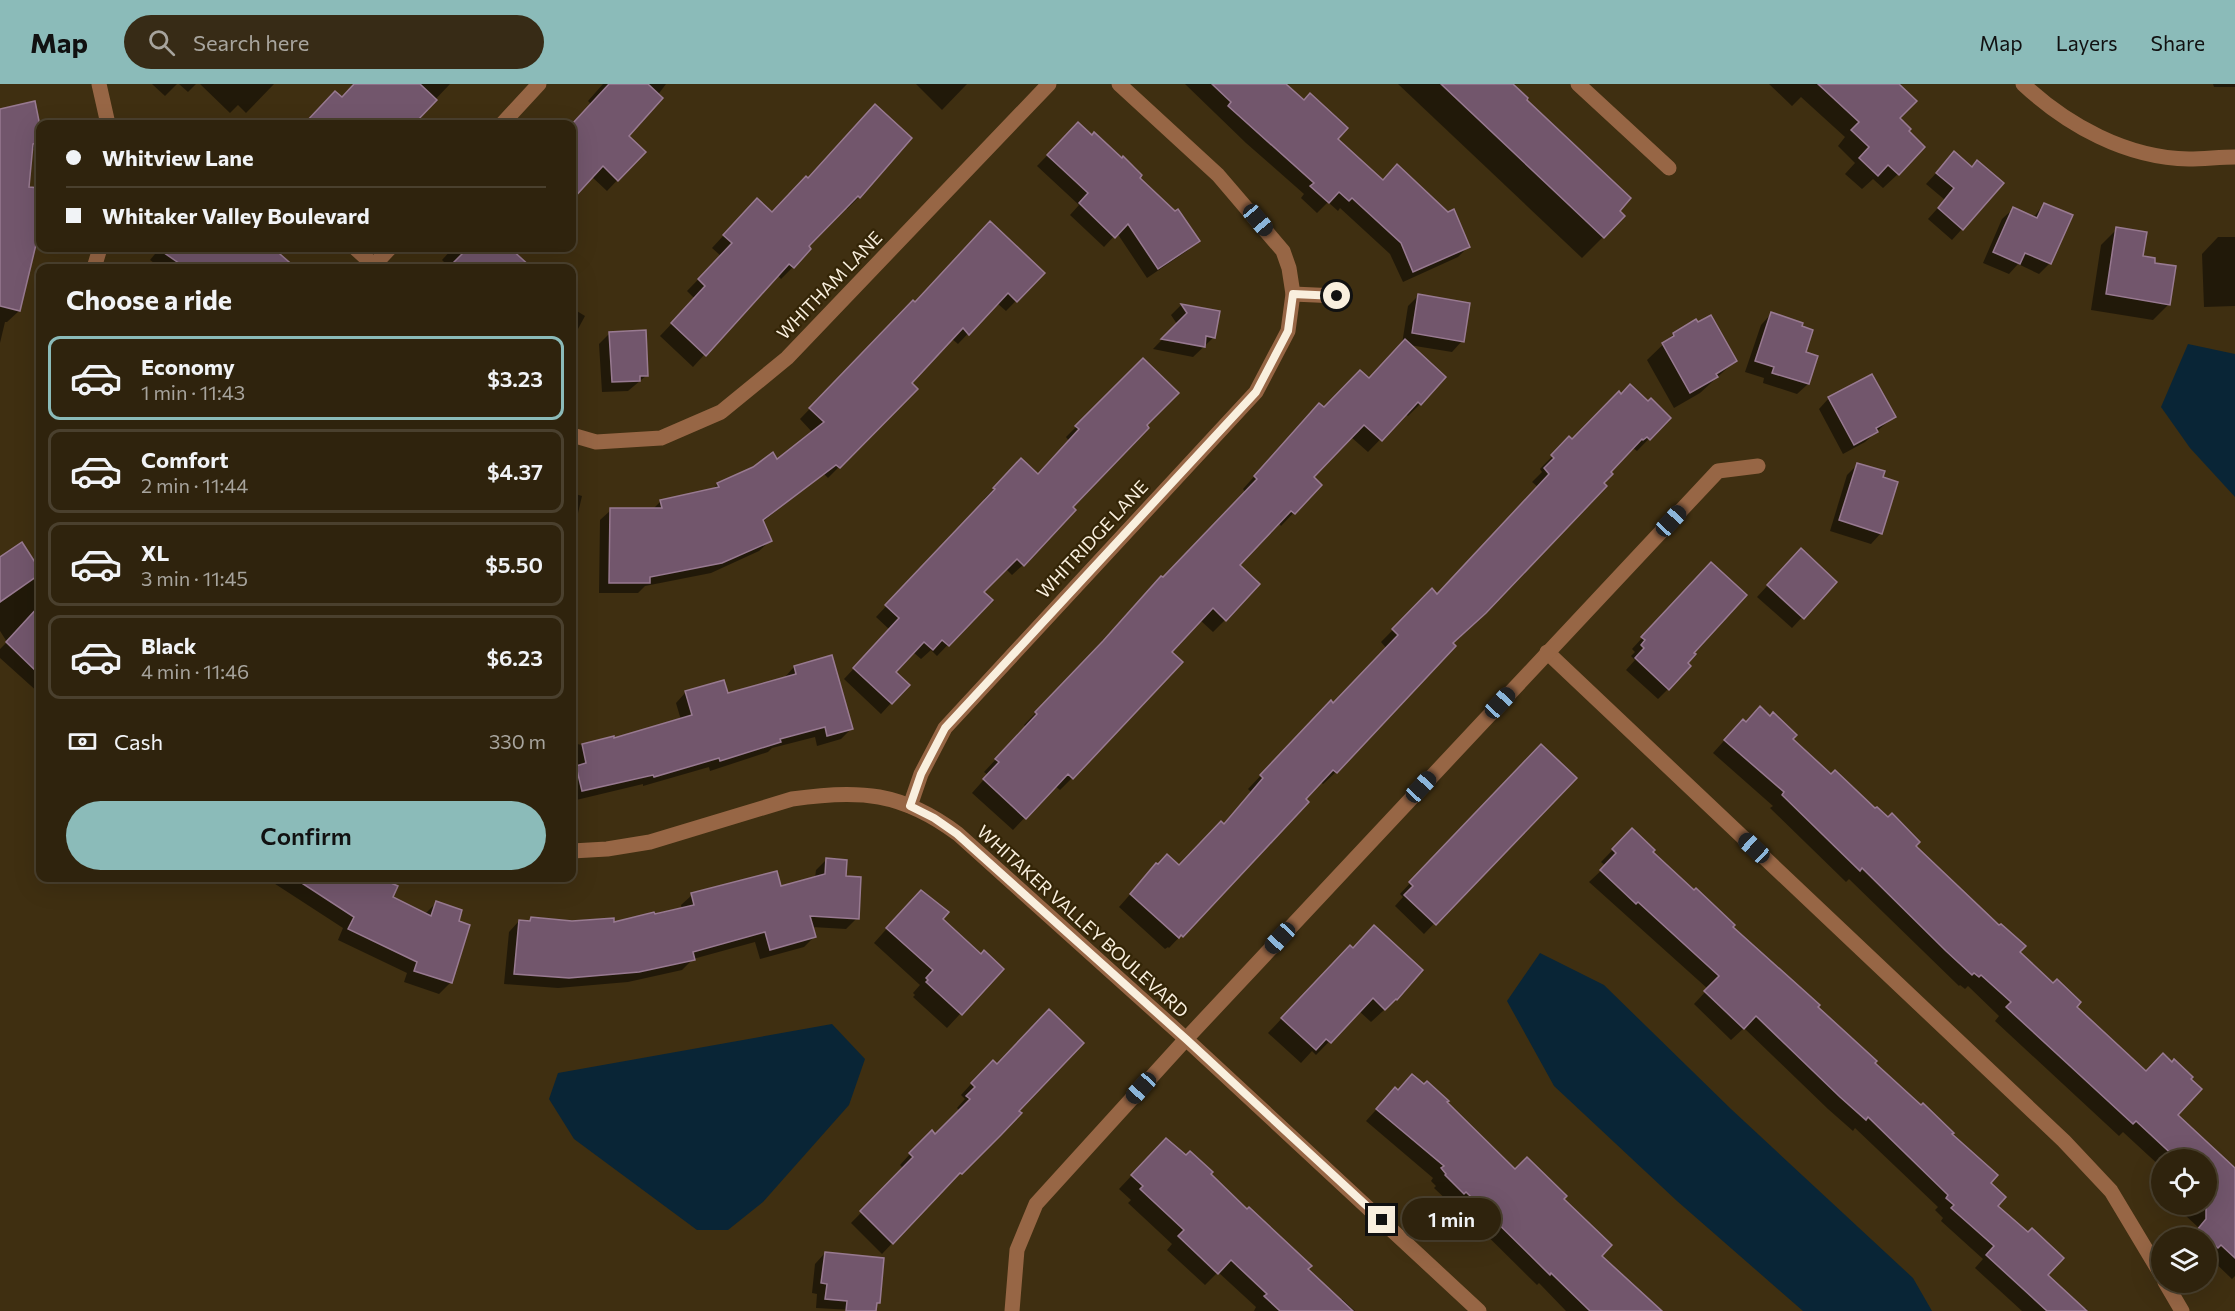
<!DOCTYPE html>
<meta charset="utf-8">
<style>
:root{--surface:#2f230d;--page:#372b16;--text:#f1f3f6;--muted:#a7a49d;--line:#4a402e;--accent:#8bbbb9}
body{margin:0;font-family:Commissioner,sans-serif;background:var(--page);color:var(--text);height:100vh;display:flex;flex-direction:column;font-size:22px;white-space:nowrap}
*{box-sizing:border-box;margin:0}
p{font-size:20px;color:var(--muted)}
.icon{flex:none;width:33px;height:33px;fill:none;stroke:currentColor;stroke-width:2;stroke-linecap:round;stroke-linejoin:round}
.map{position:relative;flex:1;overflow:hidden}
.side{position:absolute;left:36px;top:180px;width:540px;height:618px;display:flex;flex-direction:column;background:var(--surface);border-radius:12px;box-shadow:0 6px 24px #0002,0 0 0 2px var(--line)}
.side>*{flex:none}
.top-card{position:absolute;left:36px;top:36px;width:540px;height:132px;border-radius:12px;box-shadow:0 6px 24px #0002,0 0 0 2px var(--line);display:grid;align-content:center;height:132px;padding:0 30px;background:var(--surface)}
.tools{position:absolute;left:2151px;top:1065px;display:grid;gap:12px}
.tools a{display:grid;place-items:center;width:66px;height:66px;border-radius:50%;background:var(--surface);box-shadow:0 6px 24px #0002,0 0 0 2px var(--line);font-size:30px}
.end{position:absolute;width:27px;height:27px;margin:-14px;border:8px solid #f9efde;background:#111;box-shadow:0 0 0 3px #111}
.from{border-radius:50%}
.bubble{position:absolute;height:42px;border-radius:21px;background:var(--surface);box-shadow:0 6px 24px #0002,0 0 0 2px var(--line);font-size:20px;font-weight:600;line-height:42px;text-align:center}
.car{position:absolute;width:18px;height:36px;margin:-18px -9px;border-radius:8px;box-shadow:0 0 4px 2px #0007;background:linear-gradient(#222 24%,#8ab4d8 0 40%,#222 0 76%,#8ab4d8 0 86%,#222 0)}
.top-card b{display:flex;align-items:center;gap:21px;height:57px;font-size:22px}
.top-card b+b{border-top:2px solid var(--line)}
.top-card i{width:15px;height:15px;background:var(--text)}
ul{padding:0;list-style:none}
li{display:flex;align-items:center;gap:18px;height:84px;margin:0 12px 9px;padding:0 18px;border:3px solid var(--line);border-radius:12px}
li div{flex:1}
li b{display:block;font-size:22px}
li em{font-style:normal;font-weight:600}
li.current{border-color:var(--accent)}
li>.icon{width:54px;height:54px;stroke-width:1.5}
h2{padding:0 30px;font-size:27px;line-height:72px}
.pay{display:flex;align-items:center;gap:15px;height:66px;padding:0 30px;font-size:22px}
.pay p{margin-inline-start:auto}
.action{display:flex;gap:12px;margin-top:auto;padding:12px 30px}
.action a{flex:1;height:69px;border-radius:36px;background:var(--accent);color:#111;font-size:24px;font-weight:600;line-height:69px;text-align:center}
header{display:flex;align-items:center;gap:36px;box-sizing:border-box;height:84px;padding:0 30px;background:var(--accent);color:#111}
header strong{font-size:28px}
nav{display:flex;gap:33px;margin-inline-start:auto;font-size:21px}
.search{width:420px;height:54px;background:var(--page);display:flex;align-items:center;gap:15px;box-sizing:border-box;padding:0 21px;border-radius:33px;color:var(--muted);font-size:22px}
.map>svg:first-child{display:block}
.water{fill:#092536}
.shadow{fill:#0007}
.building{fill:#72566c;stroke:#987a91;stroke-width:1.5}
.lines{fill:none;stroke-linecap:round;stroke-linejoin:round}
.minor{stroke:#976645;stroke-width:15}
.route{stroke:#f9efde;stroke-width:8}
.labels{text-anchor:middle;dominant-baseline:central;stroke-width:4.5;stroke-linejoin:round;paint-order:stroke}
.street-label{font-size:18px;fill:#f9efde;stroke:#342507}
</style>
<header>
<strong>Map</strong>
<div class="search"><svg class="icon" aria-label="search" viewBox="0 0 24 24"><circle cx="10" cy="10" r="6"/><path d="M15 15l6 6"/></svg>Search here</div>
<nav><a>Map</a><a>Layers</a><a>Share</a></nav>
</header>
<div class="map">
<svg width="2235" height="1227" viewBox="0 0 2235 1227">
<rect width="100%" height="100%" fill="#3f2f11"/>
<!-- water -->
<g class="water">
<polygon points="2188,260 2235,270 2235,413 2190,364 2161,323"/>
<polygon points="1540,869 1604,901 1731,1025 1913,1194 1932,1227 1803,1227 1677,1117 1554,1002 1507,917"/>
<polygon points="832,940 865,975 849,1021 763,1118 728,1146 697,1146 574,1055 549,1015 558,989"/>
</g>
<!-- shadow -->
<g class="shadow">
<polygon points="152,0 177,0 165,12"/>
<polygon points="179,0 196,0 188,8"/>
<polygon points="200,0 274,0 246,29 238,21 230,29"/>
<polygon points="354,0 450,0 412,40 305,40 322,22 341,15"/>
<polygon points="603,0 666,0 627,52 644,68 607,107 591,92 572,113 572,41 591,20 588,17"/>
<polygon points="916,0 967,0 942,26"/>
<polygon points="1185,0 1284,0 1335,55 1382,98 1468,163 1458,173 1403,198 1390,170 1340,124 1338,127 1328,118 1317,129 1301,114 1304,110 1246,59"/>
<polygon points="1398,0 1511,0 1617,127 1603,153 1582,174"/>
<polygon points="1769,0 1897,0 1898,90 1883,104 1873,95 1862,105 1845,90 1855,79 1838,62 1845,53 1801,13 1792,22"/>
<polygon points="2213,0 2235,0 2235,3 2214,3"/>
<polygon points="34,19 40,58 30,68 28,104 40,105 40,138 19,227 7,238 5,238 0,259 0,27"/>
<polygon points="1068,50 1138,94 1198,157 1187,167 1147,194 1117,149 1104,163 1070,131 1079,121 1037,82"/>
<polygon points="910,55 859,113 847,125 845,123 807,163 809,165 793,183 781,195 777,191 693,283 660,252 695,215 687,207 721,172 712,164 745,128 771,130 808,96"/>
<polygon points="1954,70 1962,145 1952,156 1928,135 1945,116 1926,100"/>
<polygon points="2044,120 2050,179 2039,190 2018,180 2009,190 1983,179 2002,135 2013,125 2033,134"/>
<polygon points="2117,145 2142,173 2169,220 2153,236 2091,226 2101,161"/>
<polygon points="2218,153 2235,153 2235,222 2204,223 2202,170"/>
<polygon points="160,164 271,164 293,184 203,184 197,179 193,184 161,184 150,176"/>
<polygon points="453,164 507,164 530,184 450,184 442,176"/>
<polygon points="1043,189 1006,227 997,219 958,260 951,254 910,299 916,305 828,394 824,390 762,438 770,457 759,467 711,489 645,502 638,509 599,509 600,436 611,426 652,426 661,417 711,407 718,400 777,377 813,349 800,335 903,228 915,219"/>
<polygon points="1418,212 1462,257 1452,268 1409,261 1420,320 1408,332 1405,330 1368,368 1351,353 1312,394 1320,401 1281,442 1278,438 1238,481 1225,536 1213,548 1200,536 1170,568 1072,694 1060,706 1055,702 1013,746 972,709 988,691 984,688 1026,643 1024,641 1245,408 1243,405 1307,333 1324,325 1369,296 1402,260 1408,222"/>
<polygon points="1181,221 1218,228 1214,253 1193,273 1153,265 1177,240 1171,231"/>
<polygon points="572,224 585,232 572,256"/>
<polygon points="1771,230 1804,269 1817,273 1808,300 1797,310 1763,299 1764,294 1745,288 1761,241"/>
<polygon points="610,249 647,291 628,307 602,308 599,260"/>
<polygon points="1674,250 1735,277 1700,309 1674,324 1647,276"/>
<polygon points="1143,276 1145,341 1071,423 1023,481 1012,491 1005,484 982,508 991,516 937,572 931,566 921,575 913,568 894,588 891,619 881,630 844,595 890,546 876,533 985,417 984,415 1011,387 1038,392 1069,357 1066,353"/>
<polygon points="1829,314 1894,332 1865,358 1843,370 1819,325"/>
<polygon points="1648,319 1669,334 1637,367 1633,364 1452,560 1336,688 1323,700 1320,698 1304,715 1307,718 1169,864 1168,863 1165,865 1119,823 1156,781 1179,783 1223,741 1251,708 1248,705 1318,631 1333,620 1387,565 1381,558 1432,506 1437,511 1538,403 1532,398 1542,388 1540,385 1569,355 1572,357"/>
<polygon points="1858,380 1881,449 1871,460 1830,447 1847,391"/>
<polygon points="572,409 582,412 572,455"/>
<polygon points="24,464 40,488 40,610 0,574 0,565 7,558 0,547 0,475"/>
<polygon points="1790,477 1835,498 1792,544 1757,513"/>
<polygon points="1701,490 1692,569 1668,605 1658,615 1626,586 1635,576 1631,572 1635,568 1632,565"/>
<polygon points="794,583 851,645 841,655 817,662 815,653 772,664 768,668 710,687 709,683 643,702 643,700 572,717 572,659 582,661 613,656 681,636 676,619 686,608 727,611 784,594"/>
<polygon points="1770,633 1831,692 1914,762 2074,923 2176,1031 2235,1107 2235,1192 2232,1195 2208,1172 2206,1173 2206,1154 2191,1154 2199,1144 2173,1120 2206,1120 2206,1076 2162,1076 2162,1084 2123,1048 2119,1052 1995,937 1999,932 1968,902 1965,905 1960,901 1959,902 1849,795 1846,798 1770,724 1773,722 1713,669 1731,649 1746,639"/>
<polygon points="1530,672 1575,694 1424,850 1395,822 1403,813 1400,810"/>
<polygon points="1632,746 1651,768 1950,1050 1989,1099 1996,1122 2046,1191 2084,1226 2086,1224 2088,1227 2022,1227 1975,1184 1983,1175 1941,1137 1943,1134 1935,1126 1938,1123 1855,1044 1853,1047 1828,1025 1744,944 1731,956 1694,920 1708,905 1589,798 1606,782 1601,778"/>
<polygon points="827,775 845,794 857,834 846,845 812,843 814,853 804,863 760,875 755,858 693,875 682,886 628,898 558,904 504,900 509,848 519,837 528,838 531,835 613,840 654,832 682,825 681,821 692,811 780,804 815,794 816,786"/>
<polygon points="266,794 377,794 391,814 425,830 436,819 451,898 439,910 404,898 407,889 338,856 343,844"/>
<polygon points="907,822 941,835 981,871 1002,885 947,944 913,913 915,911 913,909 920,901 874,859"/>
<polygon points="1336,877 1420,887 1396,915 1371,938 1359,927 1316,971 1312,967 1301,979 1268,949"/>
<polygon points="982,988 1020,1029 950,1100 949,1099 882,1170 851,1139 904,1085 900,1081 921,1058 935,1052 960,1027 957,1024 965,1015 961,1011"/>
<polygon points="1398,1007 1445,1019 1515,1087 1562,1115 1600,1172 1660,1227 1566,1227 1539,1199 1537,1201 1454,1119 1452,1121 1434,1104 1436,1102 1431,1097 1433,1094 1366,1037 1384,1017"/>
<polygon points="1153,1069 1208,1090 1340,1217 1342,1215 1355,1227 1254,1227 1256,1223 1218,1188 1205,1201 1167,1166 1172,1160 1128,1119 1131,1116 1119,1105"/>
<polygon points="2162,1087 2162,1110 2150,1100"/>
<polygon points="825,1169 878,1218 870,1227 816,1224 817,1210 812,1209 815,1180"/>
</g>
<!-- building -->
<g class="building">
<polygon points="354,0 420,0 437,16 414,40 304,40 335,7 342,13"/>
<polygon points="609,0 648,0 663,14 629,52 646,68 618,97 603,82 572,116 572,40"/>
<polygon points="1212,0 1286,0 1304,16 1310,9 1348,44 1338,55 1383,96 1397,80 1448,128 1454,125 1470,163 1413,188 1401,159 1352,114 1349,117 1339,108 1329,119 1310,102 1314,99 1228,22 1231,18"/>
<polygon points="1441,0 1513,0 1528,14 1527,16 1631,114 1620,127 1625,132 1604,154"/>
<polygon points="1818,0 1899,0 1917,17 1900,34 1911,45 1909,47 1925,63 1899,91 1888,81 1878,92 1859,74 1869,63 1851,46 1859,38"/>
<polygon points="35,17 40,42 40,58 33,60 29,103 40,104 40,144 20,227 0,222 0,25"/>
<polygon points="875,20 912,54 860,114 858,112 809,162 811,165 794,184 789,180 706,272 671,239 705,202 698,195 732,159 723,151 757,114 772,128 806,92 808,94"/>
<polygon points="1078,38 1092,51 1094,48 1122,74 1123,72 1142,91 1140,94 1175,127 1178,125 1200,157 1158,185 1128,140 1115,154 1079,119 1088,109 1047,71"/>
<polygon points="1954,67 1972,83 1977,76 2004,99 1963,146 1938,124 1954,104 1936,89"/>
<polygon points="2044,119 2073,131 2051,180 2025,169 2020,180 1993,168 2013,123 2037,134"/>
<polygon points="990,137 1045,189 1017,218 1008,209 969,251 963,244 912,299 918,305 840,384 836,381 763,436 772,457 722,479 650,493 650,499 609,499 610,424 662,424 660,416 719,403 717,399 753,383 773,368 777,375 824,338 809,324 913,216 915,218"/>
<polygon points="2116,143 2147,148 2143,172 2155,174 2155,179 2176,182 2170,221 2106,210"/>
<polygon points="157,164 273,164 296,184 186,184"/>
<polygon points="468,164 510,164 532,184 448,184"/>
<polygon points="1418,210 1470,219 1464,258 1412,249"/>
<polygon points="1181,220 1220,227 1215,254 1206,252 1205,263 1161,255 1187,229"/>
<polygon points="1771,228 1803,239 1802,242 1813,246 1806,268 1818,272 1809,300 1772,289 1774,283 1755,277"/>
<polygon points="1711,231 1737,277 1716,290 1718,293 1690,309 1662,259 1674,252 1673,249 1696,235 1698,238"/>
<polygon points="646,246 648,292 640,292 640,297 612,298 609,248"/>
<polygon points="1405,255 1446,293 1421,321 1418,318 1382,357 1364,341 1314,393 1322,401 1295,430 1291,427 1240,481 1260,500 1226,537 1213,524 1172,568 1183,578 1073,695 1068,690 1026,735 983,695 999,678 995,675 1037,630 1035,628 1103,557 1161,492 1163,493 1257,395 1254,392 1319,319 1324,323 1360,286 1369,294"/>
<polygon points="1143,274 1179,309 1147,341 1149,344 1073,423 1076,426 1024,482 1017,475 984,508 993,516 949,562 942,556 933,566 924,558 896,588 910,601 892,620 853,584 899,534 885,521 995,405 993,404 1021,374 1038,390 1079,345 1075,342"/>
<polygon points="1872,290 1896,333 1876,344 1878,348 1854,361 1828,313"/>
<polygon points="1630,300 1648,317 1651,314 1671,334 1650,356 1647,353 1643,356 1642,355 1611,388 1613,390 1604,399 1607,402 1486,529 1453,559 1456,562 1337,689 1333,686 1306,715 1309,718 1183,853 1181,851 1179,854 1130,810 1156,779 1158,780 1167,770 1179,781 1221,737 1224,740 1263,694 1260,691 1331,616 1333,619 1398,551 1392,545 1432,504 1437,510 1549,390 1544,384 1554,374 1551,371 1569,352 1572,355 1619,307 1621,310"/>
<polygon points="1857,379 1885,387 1883,393 1898,398 1882,450 1839,436"/>
<polygon points="22,458 40,486 40,490 0,518 0,473"/>
<polygon points="1801,464 1837,498 1804,535 1767,501"/>
<polygon points="1711,478 1747,511 1694,569 1696,570 1688,579 1691,582 1669,606 1635,574 1644,564 1641,561 1645,556 1641,553"/>
<polygon points="40,521 40,591 6,558"/>
<polygon points="832,571 853,645 827,652 825,643 780,655 781,658 720,677 719,674 654,693 653,691 582,707 576,682 586,679 582,660 614,652 614,654 692,631 685,607 724,596 728,609 796,590 794,582"/>
<polygon points="1760,622 1770,632 1773,628 1797,651 1793,655 1831,690 1835,686 1875,724 1877,723 1888,733 1892,729 1920,758 1916,762 1918,764 1999,841 2001,840 2026,862 2020,868 2053,899 2057,895 2081,918 2077,923 2146,987 2163,969 2172,978 2174,975 2193,993 2191,995 2202,1005 2178,1031 2235,1084 2235,1174 2221,1161 2218,1164 2197,1146 2206,1135 2206,1076 2178,1076 2136,1037 2133,1040 2006,923 2011,918 1981,891 1979,893 1974,889 1972,891 1946,867 1862,784 1860,787 1782,711 1784,708 1724,656 1743,635 1746,638"/>
<polygon points="1541,660 1577,694 1436,841 1404,811 1413,802 1409,798"/>
<polygon points="1632,744 1655,766 1653,768 1694,806 1696,804 1735,841 1733,843 1820,921 1818,923 1877,977 1875,979 1921,1021 1923,1019 1954,1049 1952,1050 1998,1091 1991,1099 2006,1113 1998,1122 2028,1148 2032,1144 2064,1174 2048,1191 2087,1227 2047,1227 1986,1171 1994,1162 1951,1124 1954,1121 1946,1114 1948,1111 1868,1033 1866,1036 1840,1013 1756,932 1744,945 1704,907 1719,892 1638,818 1636,820 1600,786 1616,769 1612,765"/>
<polygon points="826,774 847,776 846,792 861,793 859,835 810,832 816,853 770,866 765,848 693,868 695,876 639,888 569,894 514,890 519,836 530,837 531,833 572,837 614,834 614,838 654,828 655,830 694,821 691,809 777,787 781,802 825,790"/>
<polygon points="294,794 379,794 398,802 393,813 431,832 436,817 462,826 459,837 470,841 452,899 414,887 417,878 348,845 354,833"/>
<polygon points="921,806 949,828 943,835 981,870 984,866 1004,885 962,931 926,898 928,896 926,894 933,886 886,844"/>
<polygon points="1374,841 1423,886 1397,916 1396,915 1385,926 1373,914 1331,959 1326,955 1316,966 1281,934 1350,861 1353,864"/>
<polygon points="1049,925 1084,959 1019,1027 1022,1029 1001,1051 962,1090 960,1089 893,1160 860,1127 913,1073 909,1069 932,1046 935,1050 970,1015 966,1012 975,1003 971,999 993,976 997,980"/>
<polygon points="1412,990 1424,1000 1427,997 1449,1017 1447,1018 1515,1085 1527,1073 1567,1112 1564,1115 1612,1161 1602,1172 1662,1227 1590,1227 1551,1189 1550,1191 1466,1108 1464,1110 1445,1091 1446,1090 1441,1084 1444,1082 1376,1025 1395,1003 1398,1006"/>
<polygon points="1166,1054 1186,1071 1190,1067 1213,1088 1211,1090 1247,1125 1249,1123 1312,1182 1308,1185 1353,1227 1280,1227 1264,1212 1267,1210 1231,1176 1218,1190 1178,1152 1184,1146 1140,1105 1143,1102 1131,1091"/>
<polygon points="825,1168 884,1174 880,1219 877,1219 876,1227 846,1227 847,1217 825,1215 827,1200 821,1199"/>
</g>
<g class="lines">
<!-- minor -->
<g class="minor">
<polyline points="99,0 108,40"/>
<polyline points="1578,0 1669,84"/>
<path d="M 2023,0 C 2067,41 2126,74 2189,75 C 2204,75 2220,73 2235,73"/>
<polyline points="502,40 539,0"/>
<polyline points="355,164 377,184"/>
<polyline points="374,181 390,164"/>
<polyline points="94,184 100,164"/>
<polyline points="1293,210 1337,212"/>
<polyline points="572,351 596,358 661,354 721,328 787,274 1049,0"/>
<polyline points="1547,568 2064,1057 2111,1107 2162,1192"/>
<polyline points="910,722 921,690 945,644 1256,308 1288,247 1293,210 1289,184 1283,167 1218,91 1119,0"/>
<path d="M 572,767 L 607,765 L 650,758 L 792,715 C 859,705 902,708 958,750 L 1186,955 L 1479,1227"/>
<polyline points="2165,1198 2182,1227"/>
<polyline points="1012,1227 1017,1166 1036,1120 1186,955 1718,387 1758,382"/>
</g>
</g>
<g class="lines">
<!-- route -->
<polyline class="route" points="1337,212 1293,210 1288,247 1256,308 945,644 921,690 910,722 934,734 957,750 1186,955 1382,1136"/>
</g>
<g class="labels">
<!-- street labels -->
<g class="street-label">
<text transform="translate(829 201) rotate(-46)">WHITHAM LANE</text>
<text transform="translate(1092 455) rotate(-47)">WHITRIDGE LANE</text>
<text transform="translate(1083 837) rotate(42)">WHITAKER VALLEY BOULEVARD</text>
</g>
</g>
</svg>
<div class="tools">
<a><svg class="icon" aria-label="locate" viewBox="0 0 24 24"><circle cx="12" cy="12" r="6"/><path d="M12 2v4M12 18v4M2 12h4M18 12h4"/></svg></a>
<a><svg class="icon" aria-label="layers" viewBox="0 0 24 24"><path d="M12 4l9 5-9 5-9-5zM3 14l9 5 9-5"/></svg></a>
</div>
<i class="end from" style="left:1337px;top:212px"></i>
<i class="end" style="left:1382px;top:1136px"></i>
<div class="bubble" style="left:1402px;top:1114px;width:99px">1 min</div>
<i class="car" style="left:1258px;top:136px;rotate:140deg"></i>
<i class="car" style="left:1671px;top:437px;rotate:43deg"></i>
<i class="car" style="left:1500px;top:619px;rotate:43deg"></i>
<i class="car" style="left:1421px;top:703px;rotate:43deg"></i>
<i class="car" style="left:1754px;top:764px;rotate:313deg"></i>
<i class="car" style="left:1280px;top:854px;rotate:223deg"></i>
<i class="car" style="left:1141px;top:1004px;rotate:222deg"></i>
<div class="top-card">
<b><i class="from"></i>Whitview Lane</b>
<b><i></i>Whitaker Valley Boulevard</b>
</div>
<section class="side">
<h2>Choose a ride</h2>
<ul>
<li class="current"><svg class="icon" aria-label="car" viewBox="0 0 24 24"><path d="M5 17H2v-5l4-1 3-4h7l3 4 3 1v5h-3M9 17h6M6 11h13"/><circle cx="7" cy="17" r="2"/><circle cx="17" cy="17" r="2"/></svg><div><b>Economy</b><p>1 min · 11:43</p></div><em>$3.23</em></li>
<li><svg class="icon" aria-label="car" viewBox="0 0 24 24"><path d="M5 17H2v-5l4-1 3-4h7l3 4 3 1v5h-3M9 17h6M6 11h13"/><circle cx="7" cy="17" r="2"/><circle cx="17" cy="17" r="2"/></svg><div><b>Comfort</b><p>2 min · 11:44</p></div><em>$4.37</em></li>
<li><svg class="icon" aria-label="car" viewBox="0 0 24 24"><path d="M5 17H2v-5l4-1 3-4h7l3 4 3 1v5h-3M9 17h6M6 11h13"/><circle cx="7" cy="17" r="2"/><circle cx="17" cy="17" r="2"/></svg><div><b>XL</b><p>3 min · 11:45</p></div><em>$5.50</em></li>
<li><svg class="icon" aria-label="car" viewBox="0 0 24 24"><path d="M5 17H2v-5l4-1 3-4h7l3 4 3 1v5h-3M9 17h6M6 11h13"/><circle cx="7" cy="17" r="2"/><circle cx="17" cy="17" r="2"/></svg><div><b>Black</b><p>4 min · 11:46</p></div><em>$6.23</em></li>
</ul>
<div class="pay"><svg class="icon" aria-label="cash" viewBox="0 0 24 24"><path d="M3 7h18v10H3z"/><circle cx="12" cy="12" r="2"/></svg>Cash<p>330 m</p></div>
<div class="action"><a>Confirm</a></div>
</section>
</div>
